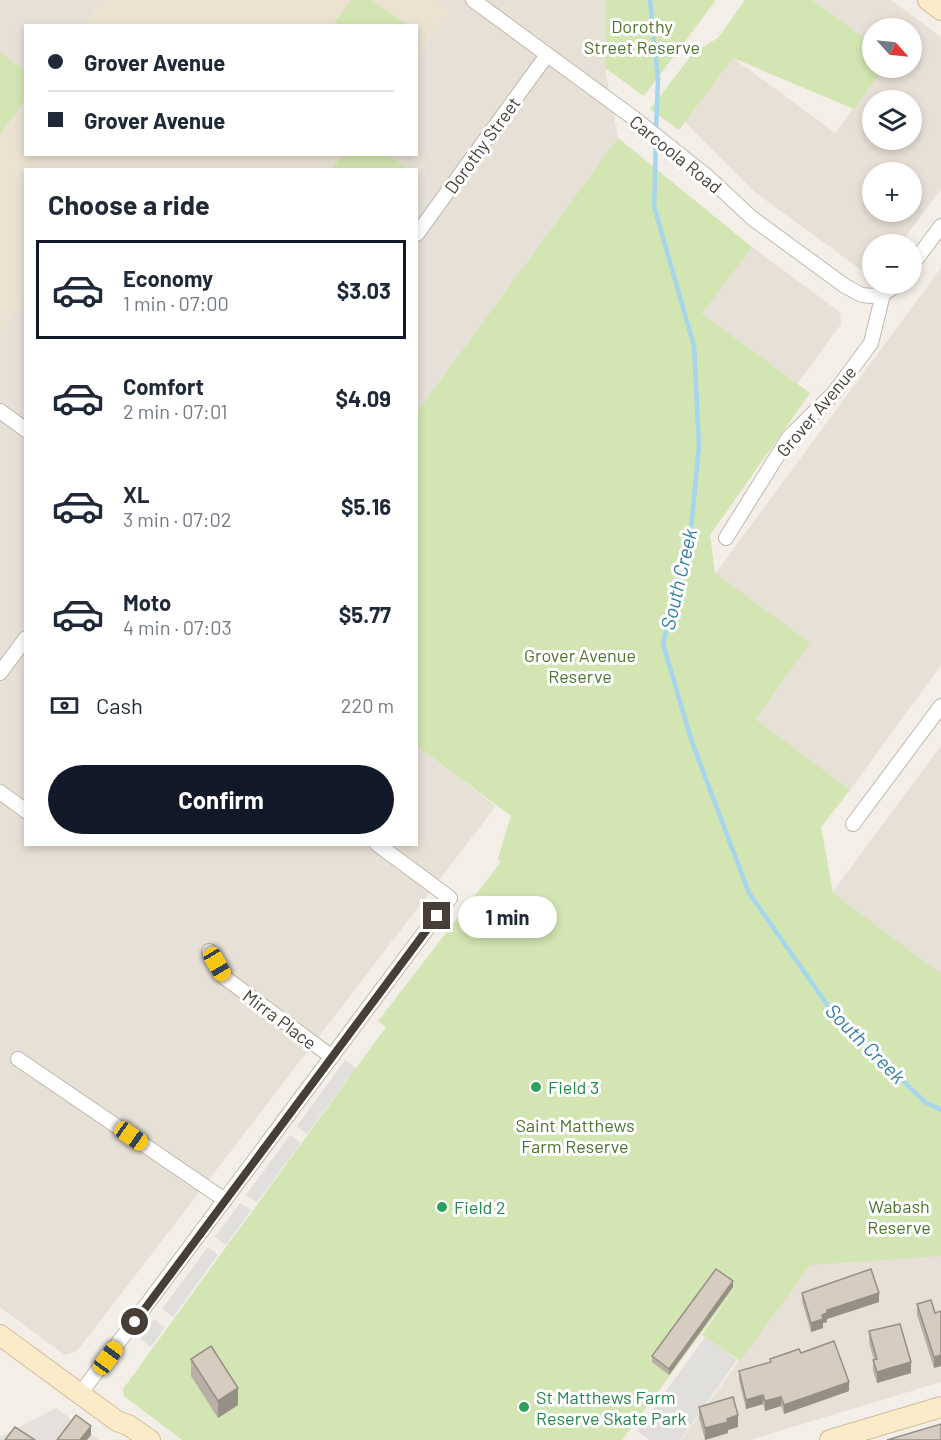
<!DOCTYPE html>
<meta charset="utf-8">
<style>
:root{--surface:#fff;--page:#f2f2f3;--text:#1f2937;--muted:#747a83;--line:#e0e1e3;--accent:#111827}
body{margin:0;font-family:Barlow,sans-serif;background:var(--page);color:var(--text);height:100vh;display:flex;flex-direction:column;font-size:22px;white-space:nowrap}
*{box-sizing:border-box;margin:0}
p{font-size:20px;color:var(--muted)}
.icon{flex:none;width:33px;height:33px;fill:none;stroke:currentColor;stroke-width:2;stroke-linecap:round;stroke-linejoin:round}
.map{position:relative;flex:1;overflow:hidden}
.panel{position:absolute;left:24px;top:168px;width:394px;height:678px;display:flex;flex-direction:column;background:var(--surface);border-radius:0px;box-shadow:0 3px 9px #0003}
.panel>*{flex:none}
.guide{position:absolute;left:24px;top:24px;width:394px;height:132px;border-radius:0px;box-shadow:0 3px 9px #0003;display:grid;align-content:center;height:132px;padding:0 24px;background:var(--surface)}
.needle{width:39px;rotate:117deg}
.buttons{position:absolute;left:862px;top:18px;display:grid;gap:12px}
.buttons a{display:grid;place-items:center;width:60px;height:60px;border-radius:50%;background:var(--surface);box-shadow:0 3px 9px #0003;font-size:30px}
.end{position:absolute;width:27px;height:27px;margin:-14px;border:8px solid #463e37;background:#fff;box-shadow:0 0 0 3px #fff}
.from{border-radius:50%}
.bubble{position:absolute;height:42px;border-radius:21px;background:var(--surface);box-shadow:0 3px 9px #0003;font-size:20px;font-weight:700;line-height:42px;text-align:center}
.car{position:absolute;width:18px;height:36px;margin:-18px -9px;border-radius:8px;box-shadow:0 0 4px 2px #0007;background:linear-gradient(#f5c518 24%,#345 0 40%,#f5c518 0 76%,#345 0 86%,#f5c518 0)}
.guide b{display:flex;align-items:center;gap:21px;height:57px;font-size:22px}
.guide b+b{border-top:2px solid var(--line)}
.guide i{width:15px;height:15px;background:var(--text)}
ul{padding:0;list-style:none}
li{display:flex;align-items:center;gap:18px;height:99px;margin:0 12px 9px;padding:0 12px;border:3px solid transparent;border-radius:0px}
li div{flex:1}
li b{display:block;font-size:22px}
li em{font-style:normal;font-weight:700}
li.on{border-color:var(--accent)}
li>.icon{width:54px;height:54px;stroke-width:1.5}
h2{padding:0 24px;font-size:27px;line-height:72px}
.pay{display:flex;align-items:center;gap:15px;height:66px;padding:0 24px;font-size:22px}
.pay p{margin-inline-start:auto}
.action{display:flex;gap:12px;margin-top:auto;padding:12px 24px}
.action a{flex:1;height:69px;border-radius:36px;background:var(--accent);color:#fff;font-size:24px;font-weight:700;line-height:69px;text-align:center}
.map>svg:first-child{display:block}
.residential{fill:#e6e0d6;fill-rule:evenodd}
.industrial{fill:#e5e0dc}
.education{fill:#ebe2d2}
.green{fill:#d2e5b2}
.parking{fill:#e1dfdc}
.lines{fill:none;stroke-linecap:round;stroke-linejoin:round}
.stream{stroke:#a7d5ec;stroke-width:4.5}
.street-casing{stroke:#c1b8ad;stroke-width:16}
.secondary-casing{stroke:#d0bd99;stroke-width:22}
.street{stroke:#fff;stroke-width:14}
.secondary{stroke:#fcebc8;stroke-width:20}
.wall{fill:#b9afa5}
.shaded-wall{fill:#968f86}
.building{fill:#d7ccc0;stroke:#968f86;stroke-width:1.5}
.route{stroke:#463e37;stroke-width:8}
.leisure-dot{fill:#2e9e5b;stroke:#fff;stroke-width:2}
.labels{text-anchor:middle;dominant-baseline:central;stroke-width:6;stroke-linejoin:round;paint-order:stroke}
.park-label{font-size:18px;fill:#4d742d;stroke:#fff}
.street-label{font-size:18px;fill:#463e37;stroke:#fff}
.leisure-label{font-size:18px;fill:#27864d;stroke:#fff;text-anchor:start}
.water-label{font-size:20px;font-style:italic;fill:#337da4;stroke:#fff}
</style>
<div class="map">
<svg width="941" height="1440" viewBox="0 0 941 1440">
<rect width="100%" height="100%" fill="#f3eee7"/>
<!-- residential -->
<g class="residential">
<path d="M 0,0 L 606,0 L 605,68 L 618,138 L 417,412 L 417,170 L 26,170 L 26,844 L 417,844 L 417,746 L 496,806 L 77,1351 L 65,1355 L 0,1307 ZM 26,26 L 417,26 L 417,154 L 26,154 Z"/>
<path d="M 812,0 L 891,0 L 941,37 L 941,189 L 900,244 L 873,244 L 873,273 L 867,274 L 756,193 L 685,122 L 733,58 L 835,133 L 884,68 L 912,68 L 912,28 L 873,28 L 873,44 ZM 873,100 L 912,100 L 912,140 L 873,140 ZM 873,172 L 912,172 L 912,212 L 873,212 Z"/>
<polygon points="752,247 840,312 841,324 797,384 702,314"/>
<polygon points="941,268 941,665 850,790 755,720 715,574"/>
<polygon points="941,746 941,974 832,893"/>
<polygon points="941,1255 941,1382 750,1440 681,1440 810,1264"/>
</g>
<!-- industrial -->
<polygon class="industrial" points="56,1408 99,1440 0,1440 0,1437"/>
<!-- education -->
<g class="education">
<polygon points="101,0 438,0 452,11 417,57 417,26 82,26"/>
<polygon points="25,100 26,154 344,155 332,170 26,170 25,299 0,333 0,134"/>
</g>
<!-- green -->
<g class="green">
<polygon points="351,0 372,0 407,25 340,25 335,22"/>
<polygon points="606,0 716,0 644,96 605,68"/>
<polygon points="745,0 812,0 873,44 873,68 884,68 854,109 733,58 679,130 650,109 694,52 718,38"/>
<polygon points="0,53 26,71 25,100 0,134"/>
<polygon points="618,138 752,247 702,314 810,393 710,535 715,573 810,643 755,719 850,790 821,827 833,893 941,974 941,1256 810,1265 740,1361 702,1335 738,1284 622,1440 182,1440 124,1396 123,1389 386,1027 378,1021 501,862 498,859 511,816 417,746 417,412"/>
<polygon points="344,154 388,155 408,169 332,169"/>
</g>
<!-- parking -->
<g class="parking">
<polygon points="345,1060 356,1068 307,1134 297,1126"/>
<polygon points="290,1135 301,1143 257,1202 246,1195"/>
<polygon points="240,1203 251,1210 226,1245 215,1237"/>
<polygon points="208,1247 218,1255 173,1317 162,1309"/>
<polygon points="154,1319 165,1327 151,1347 140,1339"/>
<polygon points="705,1337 737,1360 680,1440 649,1440 637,1431"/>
</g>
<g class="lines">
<!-- stream -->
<g class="stream">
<polyline points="650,0 658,79 656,132"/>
<polyline points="656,140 654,206 694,346 699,446 691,528 663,644 692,742 749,893 833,1013 925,1102 941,1110"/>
</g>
<!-- street casing -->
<g class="street-casing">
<g id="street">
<polyline points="473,0 635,119 708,177 752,218 845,286 862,295 872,296 883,294 898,284"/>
<polyline points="417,234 547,55"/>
<polyline points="912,265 941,226"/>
<polyline points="0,411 26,430"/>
<polyline points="726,538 789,437 834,393 871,343 883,294"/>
<polyline points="0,673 26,638"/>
<polyline points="0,792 26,811"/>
<polyline points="853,824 941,706"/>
<polyline points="209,951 224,977 332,1057"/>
<polyline points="18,1059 225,1200"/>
<polyline points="80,1394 450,898 377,844"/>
</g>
</g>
<!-- secondary casing -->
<g class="secondary-casing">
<g id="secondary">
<polyline points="928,0 941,10"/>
<polyline points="0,1335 117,1421 128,1425 150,1440"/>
<polyline points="830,1440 941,1407"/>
</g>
</g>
<!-- street -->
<use href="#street" class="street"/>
<!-- secondary -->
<use href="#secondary" class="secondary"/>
</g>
<!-- wall -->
<g class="wall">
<polygon points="733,1287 669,1375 652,1362 652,1356"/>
<polygon points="802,1293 879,1302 827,1319 827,1322 823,1323 823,1328 811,1332 802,1301"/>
<polygon points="917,1304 935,1313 934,1368 917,1315"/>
<polygon points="869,1331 911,1373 877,1383 873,1371 873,1360 874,1360 869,1342"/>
<polygon points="801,1353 849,1391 784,1414 781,1406 765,1411 763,1404 746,1409 739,1380 739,1371 770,1362 770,1359"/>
<polygon points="191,1359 238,1405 218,1418 191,1376"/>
<polygon points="699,1407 738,1427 728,1430 728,1433 705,1440 699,1418"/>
</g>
<!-- shaded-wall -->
<g class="shaded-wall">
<polygon points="733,1281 733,1287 669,1375 669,1369"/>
<polygon points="879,1293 879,1302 827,1319 827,1322 823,1323 823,1328 811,1332 811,1323 827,1310"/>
<polygon points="941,1355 941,1366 934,1368 934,1357"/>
<polygon points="911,1362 911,1373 877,1383 877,1372"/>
<polygon points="849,1382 849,1391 784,1414 784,1405"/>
<polygon points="238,1388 238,1405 218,1418 218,1401"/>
<polygon points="763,1395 763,1404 746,1409 746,1400"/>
<polygon points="781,1397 781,1406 765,1411 765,1401"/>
<polygon points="738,1415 738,1427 728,1430 728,1433 705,1440 705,1428 727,1419"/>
<polygon points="91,1426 91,1435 87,1440 80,1440"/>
</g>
<!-- building -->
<g class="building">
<polygon points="716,1269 733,1281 669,1369 652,1356"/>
<polygon points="871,1269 879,1293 827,1310 827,1313 822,1315 823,1319 811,1323 802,1293"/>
<polygon points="931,1300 935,1313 941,1311 941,1355 934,1357 917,1304"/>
<polygon points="900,1324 911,1362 877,1372 873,1360 877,1359 869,1331"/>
<polygon points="834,1341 849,1382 784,1405 781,1397 765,1401 763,1395 746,1400 739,1371 771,1362 770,1359 799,1349 801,1353"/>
<polygon points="211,1346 238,1388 218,1401 191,1359"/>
<polygon points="733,1397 738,1415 727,1419 728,1422 705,1428 699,1407"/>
<polygon points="76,1415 91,1426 80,1440 57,1440"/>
<polygon points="941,1424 941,1440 887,1440"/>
<polygon points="15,1427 35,1440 5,1440"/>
</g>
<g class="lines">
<!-- route -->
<polyline class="route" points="135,1322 437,916"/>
</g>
<!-- markers -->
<g class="leisure-dot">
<circle cx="536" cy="1087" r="6"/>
<circle cx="442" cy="1207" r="6"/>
<circle cx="524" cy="1407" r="6"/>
</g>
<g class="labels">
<!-- park labels -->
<g class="park-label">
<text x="642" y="26">Dorothy<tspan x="642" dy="21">Street Reserve</tspan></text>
<text x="580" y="655">Grover Avenue<tspan x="580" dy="21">Reserve</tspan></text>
<text x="575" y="1125">Saint Matthews<tspan x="575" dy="21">Farm Reserve</tspan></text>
<text x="899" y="1206">Wabash<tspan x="899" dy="21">Reserve</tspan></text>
</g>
<!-- street labels -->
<g class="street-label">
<text transform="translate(482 145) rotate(-54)">Dorothy Street</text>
<text transform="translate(676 154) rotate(39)">Carcoola Road</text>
<text transform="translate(816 411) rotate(-50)">Grover Avenue</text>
<text transform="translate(280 1019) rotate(37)">Mirra Place</text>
</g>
<!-- leisure labels -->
<g class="leisure-label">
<text x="548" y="1087">Field 3</text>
<text x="454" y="1207">Field 2</text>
<text x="536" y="1397">St Matthews Farm<tspan x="536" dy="21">Reserve Skate Park</tspan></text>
</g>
<!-- water labels -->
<g class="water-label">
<text transform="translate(678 579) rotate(-77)">South Creek</text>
<text transform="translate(866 1043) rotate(45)">South Creek</text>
</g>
</g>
</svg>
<div class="buttons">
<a><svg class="needle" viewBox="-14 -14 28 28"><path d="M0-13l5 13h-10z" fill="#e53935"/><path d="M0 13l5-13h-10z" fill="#747a83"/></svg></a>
<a><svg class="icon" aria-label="layers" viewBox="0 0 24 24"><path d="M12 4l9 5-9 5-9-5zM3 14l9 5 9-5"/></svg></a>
<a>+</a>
<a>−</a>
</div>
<i class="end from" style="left:135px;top:1322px"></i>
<i class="end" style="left:437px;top:916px"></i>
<div class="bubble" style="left:458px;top:896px;width:99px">1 min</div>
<i class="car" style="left:217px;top:964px;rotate:150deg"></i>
<i class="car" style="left:131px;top:1136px;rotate:125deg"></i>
<i class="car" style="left:108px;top:1358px;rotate:36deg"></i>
<div class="guide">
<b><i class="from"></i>Grover Avenue</b>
<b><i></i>Grover Avenue</b>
</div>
<section class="panel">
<h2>Choose a ride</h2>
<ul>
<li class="on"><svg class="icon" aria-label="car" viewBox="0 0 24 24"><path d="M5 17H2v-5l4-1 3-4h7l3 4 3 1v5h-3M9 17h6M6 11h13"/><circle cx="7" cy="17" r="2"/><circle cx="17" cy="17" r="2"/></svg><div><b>Economy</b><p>1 min · 07:00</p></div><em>$3.03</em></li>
<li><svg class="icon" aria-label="car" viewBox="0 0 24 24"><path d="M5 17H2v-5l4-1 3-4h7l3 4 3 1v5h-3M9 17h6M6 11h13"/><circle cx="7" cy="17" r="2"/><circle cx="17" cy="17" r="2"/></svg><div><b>Comfort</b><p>2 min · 07:01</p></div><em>$4.09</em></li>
<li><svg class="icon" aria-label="car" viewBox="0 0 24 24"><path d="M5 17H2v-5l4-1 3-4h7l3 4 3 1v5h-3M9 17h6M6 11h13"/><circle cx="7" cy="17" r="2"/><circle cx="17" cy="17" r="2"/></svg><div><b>XL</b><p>3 min · 07:02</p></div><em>$5.16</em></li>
<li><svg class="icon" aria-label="car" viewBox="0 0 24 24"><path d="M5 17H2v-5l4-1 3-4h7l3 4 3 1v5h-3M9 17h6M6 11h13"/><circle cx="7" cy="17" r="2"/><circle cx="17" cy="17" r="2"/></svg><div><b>Moto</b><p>4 min · 07:03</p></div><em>$5.77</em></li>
</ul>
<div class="pay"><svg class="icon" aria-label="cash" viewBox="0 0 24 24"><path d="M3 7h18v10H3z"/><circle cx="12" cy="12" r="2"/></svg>Cash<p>220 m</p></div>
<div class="action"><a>Confirm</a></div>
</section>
</div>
